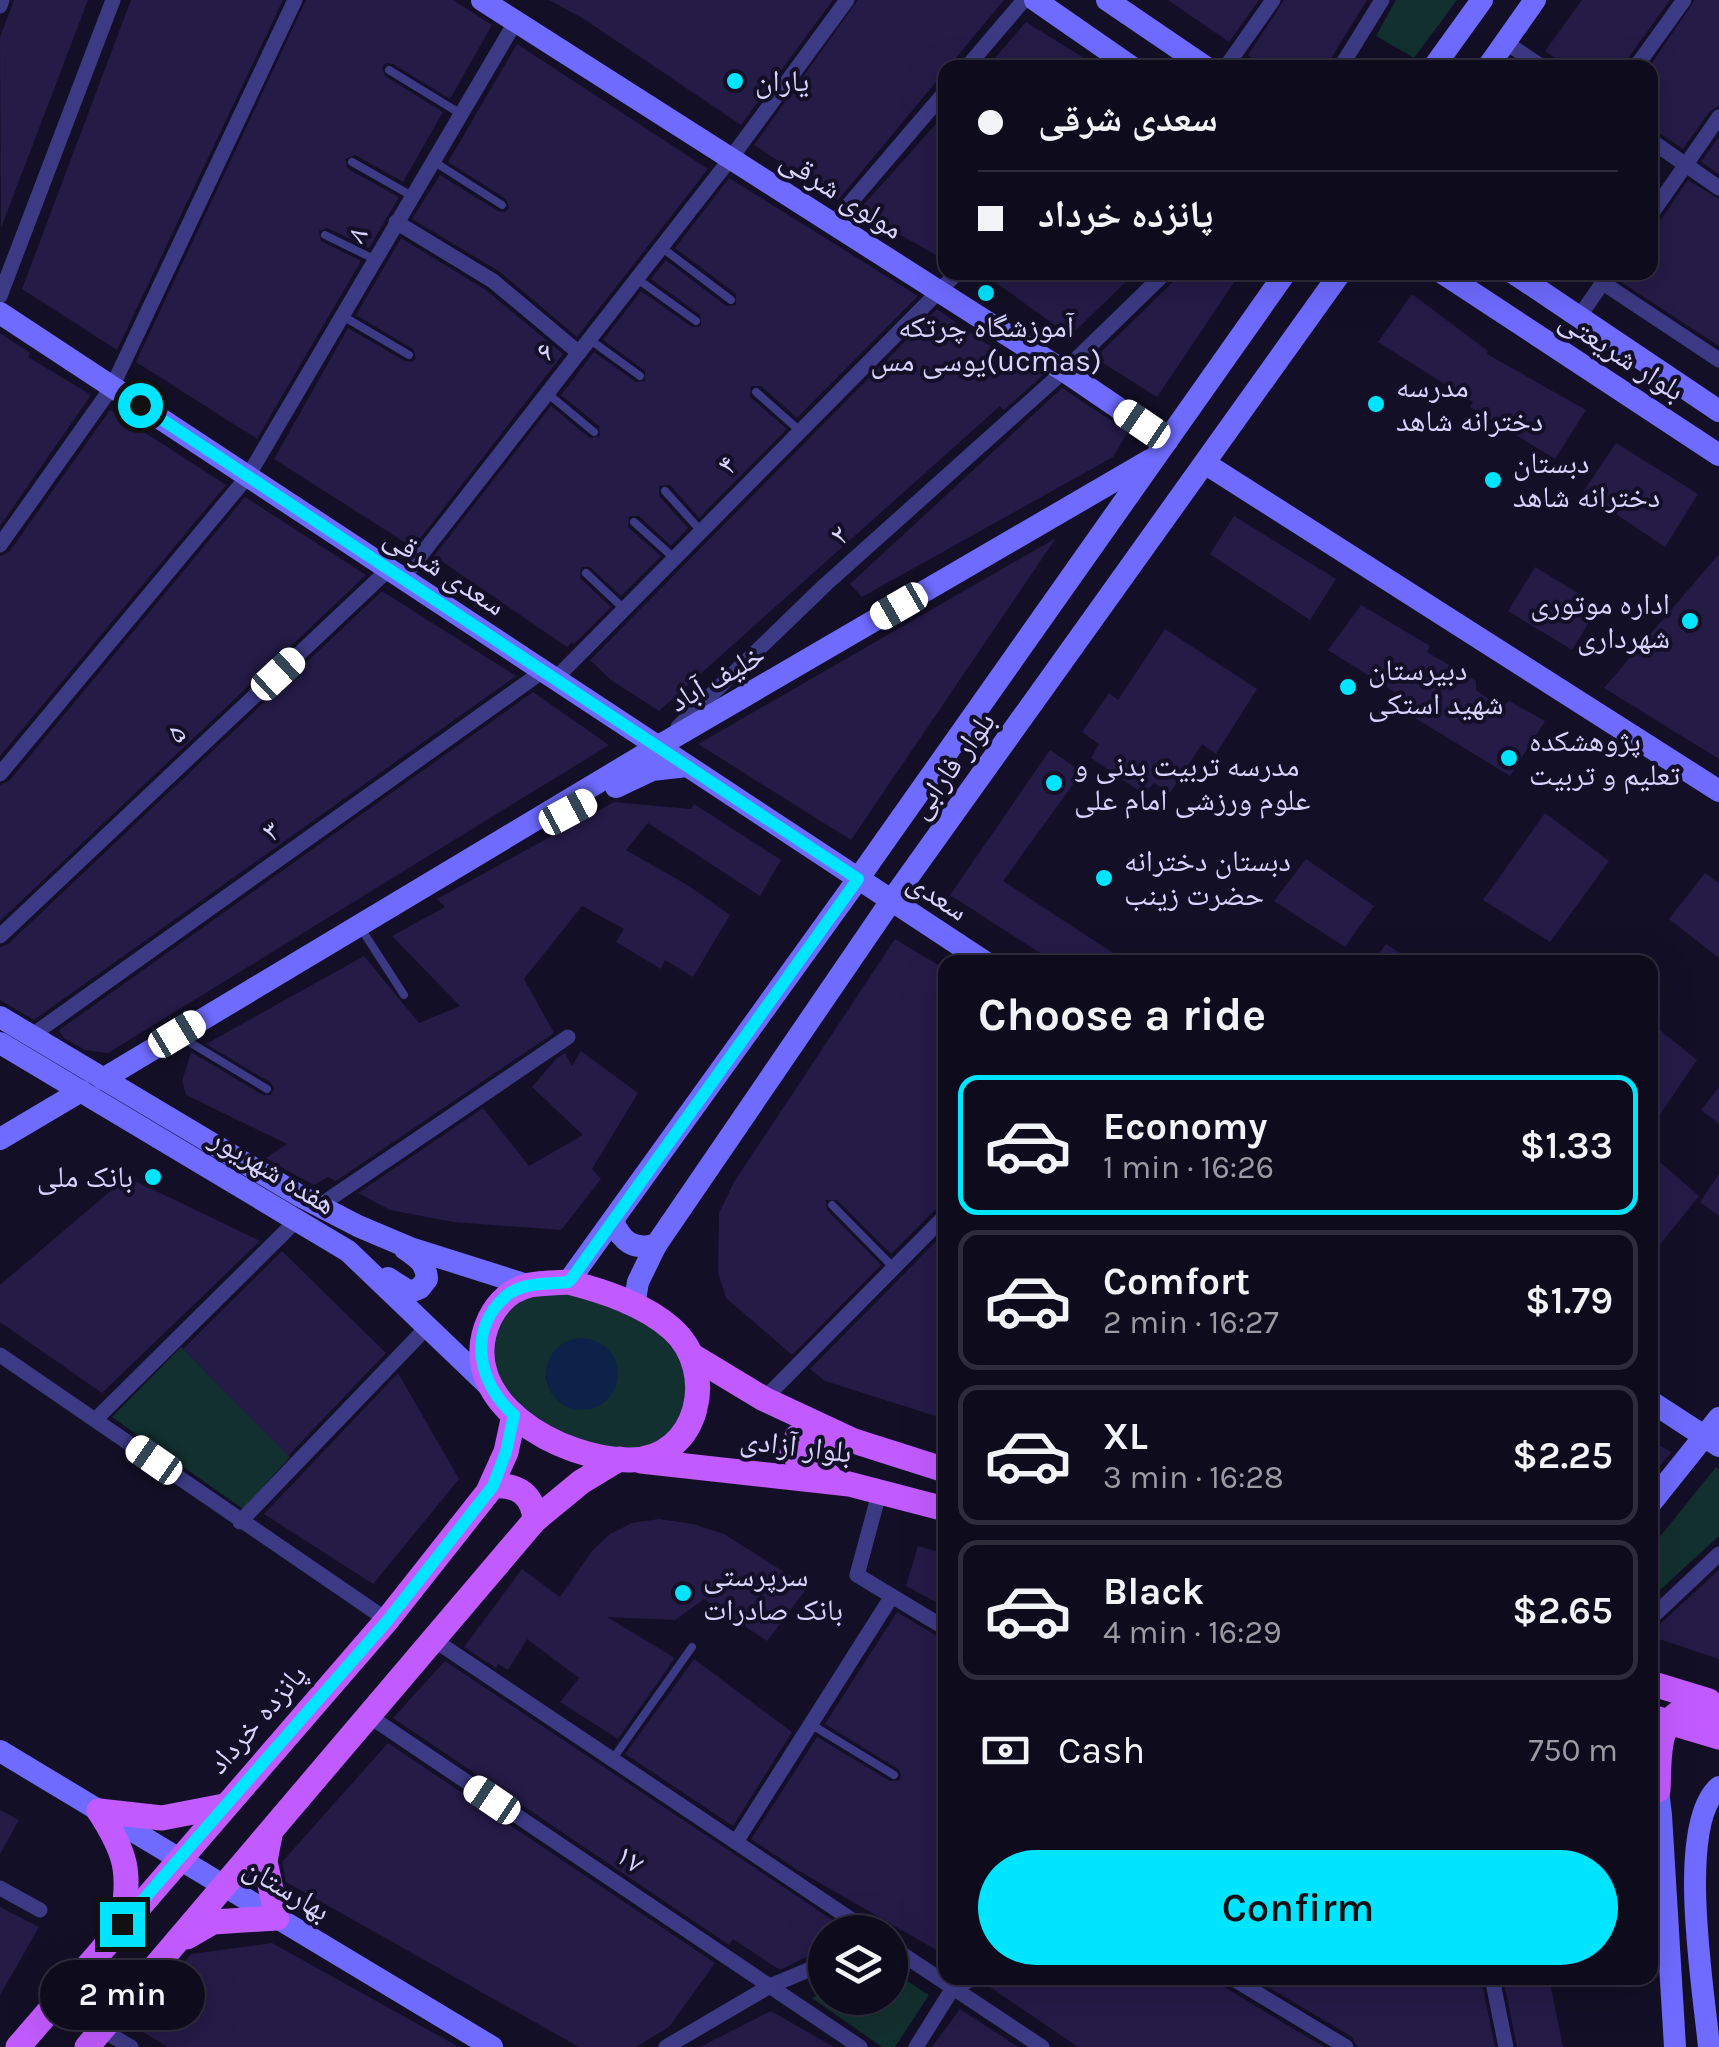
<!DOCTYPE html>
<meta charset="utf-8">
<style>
:root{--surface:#0e0b1c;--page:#1c1929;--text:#f1f3f6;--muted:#9b9ba3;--line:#2e2b3b;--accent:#00e5ff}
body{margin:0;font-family:Karla,"Noto Naskh Arabic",sans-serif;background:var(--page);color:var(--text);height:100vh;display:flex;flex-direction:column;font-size:38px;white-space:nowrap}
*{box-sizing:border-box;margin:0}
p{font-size:32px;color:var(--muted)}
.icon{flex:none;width:55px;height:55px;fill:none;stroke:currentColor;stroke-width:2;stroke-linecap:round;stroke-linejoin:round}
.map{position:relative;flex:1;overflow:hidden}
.details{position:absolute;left:938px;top:955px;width:720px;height:1030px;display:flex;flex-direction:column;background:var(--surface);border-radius:20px;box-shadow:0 10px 40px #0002,0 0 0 2px var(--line)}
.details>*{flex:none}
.banner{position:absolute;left:938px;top:60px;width:720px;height:220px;border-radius:20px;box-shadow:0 10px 40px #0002,0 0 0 2px var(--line);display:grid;align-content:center;height:220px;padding:0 40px;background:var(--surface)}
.buttons{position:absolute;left:808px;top:1915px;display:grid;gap:20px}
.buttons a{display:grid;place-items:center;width:100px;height:100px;border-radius:50%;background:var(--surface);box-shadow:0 10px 40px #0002,0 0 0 2px var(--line);font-size:50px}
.end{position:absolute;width:45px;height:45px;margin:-22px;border:12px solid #00e5ff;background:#111;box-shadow:0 0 0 5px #111}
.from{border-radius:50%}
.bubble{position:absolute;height:70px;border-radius:35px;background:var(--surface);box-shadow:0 10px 40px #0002,0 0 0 2px var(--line);font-size:32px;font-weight:600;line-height:70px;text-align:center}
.car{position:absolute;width:30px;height:60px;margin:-30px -15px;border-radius:12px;box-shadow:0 0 8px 2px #0007;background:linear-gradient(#fff 24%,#345 0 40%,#fff 0 76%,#345 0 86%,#fff 0)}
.banner b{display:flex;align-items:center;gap:35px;height:95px;font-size:38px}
.banner b+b{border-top:2px solid var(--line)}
.banner i{width:25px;height:25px;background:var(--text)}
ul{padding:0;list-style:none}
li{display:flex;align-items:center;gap:30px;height:140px;margin:0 20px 15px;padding:0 20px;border:5px solid var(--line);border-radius:20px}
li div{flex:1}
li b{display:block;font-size:38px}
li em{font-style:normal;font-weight:600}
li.active{border-color:var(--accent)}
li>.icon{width:90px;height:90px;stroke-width:1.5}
h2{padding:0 40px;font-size:45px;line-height:120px}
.pay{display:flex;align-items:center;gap:25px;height:110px;padding:0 40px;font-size:38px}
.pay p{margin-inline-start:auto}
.button{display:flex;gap:20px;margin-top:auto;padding:20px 40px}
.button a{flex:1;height:115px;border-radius:60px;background:var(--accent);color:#111;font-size:40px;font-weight:600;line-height:115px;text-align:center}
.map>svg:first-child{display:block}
.green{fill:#12302f;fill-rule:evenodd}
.water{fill:#0c2248}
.building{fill:#241b47}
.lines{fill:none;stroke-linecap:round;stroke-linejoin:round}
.lane{stroke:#3d3a85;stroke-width:8}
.street{stroke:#3d3a85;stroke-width:15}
.secondary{stroke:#6f6bff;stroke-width:22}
.primary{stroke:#c25bff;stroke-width:25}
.route{stroke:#00e5ff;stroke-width:12}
.poi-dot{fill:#00e5ff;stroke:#130f26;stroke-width:4}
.labels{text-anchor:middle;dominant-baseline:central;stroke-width:8;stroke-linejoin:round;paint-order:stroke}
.poi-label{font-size:30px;fill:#d9d4ff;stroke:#130f26;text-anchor:start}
.street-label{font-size:30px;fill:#d9d4ff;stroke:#130f26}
</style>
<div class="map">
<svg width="1719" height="2047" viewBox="0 0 1719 2047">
<rect width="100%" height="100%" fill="#130f26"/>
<!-- green -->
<g class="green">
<polygon points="1396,0 1457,0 1414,58 1376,36"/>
<path d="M 566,1287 L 646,1319 L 691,1369 L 680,1424 L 644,1453 L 557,1436 L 497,1386 L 491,1336 L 521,1293 ZM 567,1341 L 594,1408 C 549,1416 527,1367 567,1341 Z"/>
<polygon points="181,1347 290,1457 243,1509 112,1417"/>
<polygon points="1716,1467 1719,1469 1719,1536 1650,1599 1650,1549"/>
<polygon points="890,1970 929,1995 895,2047 882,2047 812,1998 825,1990 825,1998 890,1998"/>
</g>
<!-- water -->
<circle class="water" cx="582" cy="1374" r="36"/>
<!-- building -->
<g class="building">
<polygon points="14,0 88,0 1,228 0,37"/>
<polygon points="131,0 283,0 117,350 22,289"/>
<polygon points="306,0 453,0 492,25 450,99 393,64 386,63 382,67 385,76 443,112 403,182 355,155 345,159 348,169 399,197 369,248 327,228 319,231 321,241 361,261 257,439 136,362"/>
<polygon points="549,0 833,0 741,125 584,19"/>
<polygon points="858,0 1004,0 838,200 754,145"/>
<polygon points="1168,0 1259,0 1229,42"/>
<polygon points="1284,0 1367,0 1325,68 1263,68 1248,55"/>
<polygon points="1582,0 1670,0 1621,68 1568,68 1545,51"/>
<polygon points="1695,0 1719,0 1719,106 1710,111 1683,149 1650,127 1650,66"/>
<polygon points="1026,22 1100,68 986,68"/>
<polygon points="517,44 708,169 577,337 500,272 412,219 440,175 498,211 505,212 509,208 506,199 448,162"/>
<polygon points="945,114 945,260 858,211"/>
<polygon points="1719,137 1719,174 1701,162"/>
<polygon points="729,178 918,296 797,418 761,386 751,386 750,397 787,429 699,518 670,485 659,486 659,496 688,528 671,546 639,516 629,516 628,527 661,556 621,596 590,567 581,567 580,578 611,607 574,644 572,642 567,647 434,556 551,406 590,438 600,436 599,426 561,395 594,352 636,382 645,381 645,371 603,340 641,291 692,327 701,326 700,315 651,279 666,260 726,306 736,305 736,294 675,248"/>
<polygon points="1688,180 1719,199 1719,346 1618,280 1621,272 1650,272 1650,227 1659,222"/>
<polygon points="401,238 486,290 563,354 416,544 412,541 409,545 274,459 348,328 405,361 412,362 416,358 413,349 356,315"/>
<polygon points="981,272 1136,272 1070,336"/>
<polygon points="1183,272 1241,272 1157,397 1095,358"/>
<polygon points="1412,294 1488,351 1487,354 1586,410 1555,459 1470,407 1473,402 1378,342"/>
<polygon points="937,309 982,341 1043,375 1004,410 1000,406 659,711 611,680 590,660"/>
<polygon points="0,333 30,353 28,357 91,395 0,526"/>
<polygon points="1062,388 1128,432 1113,457 862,597 850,584"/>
<polygon points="110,410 226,485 0,756 0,556 9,552"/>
<polygon points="1616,443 1698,494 1665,547 1583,492"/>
<polygon points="245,497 366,575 0,921 0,785 9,781"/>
<polygon points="1234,516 1336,579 1310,620 1210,554"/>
<polygon points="1056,538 851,840 698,744"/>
<polygon points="1719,554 1719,759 1604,688"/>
<polygon points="1535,567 1599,606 1572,650 1508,611"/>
<polygon points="382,591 516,676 34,1020 0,1000 0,947 8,944"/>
<polygon points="1361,605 1430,646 1427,652 1476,681 1476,690 1501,708 1509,701 1545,721 1510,776 1407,713 1413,704 1328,650"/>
<polygon points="1165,629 1257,689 1216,754 1202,744 1170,793 1154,783 1144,794 1091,758 1099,744 1082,732 1109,693 1118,700"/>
<polygon points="533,692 609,745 108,1053 85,1050 64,1038 59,1030"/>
<polygon points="1050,750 1082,772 1003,881 1127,962 1054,962 950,895"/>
<polygon points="614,802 691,809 694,804 781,860 760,896 648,823 626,850 689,886 730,915 693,977 665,960 661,969 616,942 624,929 582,906 524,979 554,1033 336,1181 328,1177 314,1185 288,1171 266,1158 287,1144 186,1095 182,1081 191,1052 263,1095 271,1095 274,1088 271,1083 206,1044 364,956 419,1023 460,1006 392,936 445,907 437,899"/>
<polygon points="1545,813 1609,861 1550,942 1483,900"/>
<polygon points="1306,859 1374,906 1345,947 1274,901"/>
<polygon points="1705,873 1719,883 1719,958 1669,919"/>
<polygon points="895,939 945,969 945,1205 937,1208 891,1254 837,1200 826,1200 827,1210 881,1265 792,1355 726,1298 718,1273 719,1213 734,1182"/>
<polygon points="1386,944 1414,962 1373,962"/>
<polygon points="1650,1022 1697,1060 1650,1129"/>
<polygon points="581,1051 638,1093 592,1169 601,1179 561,1230 453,1222 390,1210 358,1193 483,1108 529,1166 583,1135 532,1087 557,1058 565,1053 572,1066"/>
<polygon points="1719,1087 1719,1124 1701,1110"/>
<polygon points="1661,1163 1699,1196 1650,1257 1650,1177"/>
<polygon points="1719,1174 1719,1216 1700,1202"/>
<polygon points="127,1177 260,1241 102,1393 0,1322 0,1285"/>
<polygon points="945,1232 945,1419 825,1381 810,1369"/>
<polygon points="282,1251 386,1353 288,1456 183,1349"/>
<polygon points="398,1373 459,1479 373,1584 264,1514"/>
<polygon points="1650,1441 1672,1452 1650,1477"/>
<polygon points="659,1519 693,1524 724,1534 808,1587 767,1641 704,1599 675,1620 607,1617 675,1658 618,1739 560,1702 579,1678 527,1639 508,1670 498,1664 496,1668 464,1647 522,1569 560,1597 592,1551 610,1534 632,1523"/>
<polygon points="918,1546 945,1554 945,1607 906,1586"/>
<polygon points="1719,1570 1719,1659 1650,1636 1650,1633"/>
<polygon points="897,1612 945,1641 945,1955 799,1871 751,1839 817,1737 890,1781 900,1780 901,1774 898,1769 825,1724"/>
<polygon points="694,1659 792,1732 733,1826 625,1754"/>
<polygon points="445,1661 788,1890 850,1932 825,1932 825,1948 780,1970 733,1939 729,1945 393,1718"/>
<polygon points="388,1743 715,1963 669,2027 636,2047 579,2047 286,1882 282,1862"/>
<polygon points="0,1810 19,1820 0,1854"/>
<polygon points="0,1907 39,1927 0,1995"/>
<polygon points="272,1943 459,2047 168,2047 131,2025 191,1954"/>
<polygon points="1009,1978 1221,1978 1226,1988 1324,2047 1078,2047 990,1987"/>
<polygon points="1253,1978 1481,1978 1495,2047 1357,2047 1352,2037"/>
<polygon points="1503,1978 1549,1978 1563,2047 1517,2047"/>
<polygon points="960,2009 1018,2047 932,2047"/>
<polygon points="771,2011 834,2047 700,2047"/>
</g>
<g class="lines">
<!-- lane -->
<g class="lane">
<polyline points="389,70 461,114"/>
<polyline points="433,161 502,205"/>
<polyline points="352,162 412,196"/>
<polyline points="325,235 374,259"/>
<polyline points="661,247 731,300"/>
<polyline points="636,278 696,321"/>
<polyline points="341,315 409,355"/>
<polyline points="589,339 640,376"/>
<polyline points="756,392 800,431"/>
<polyline points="547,393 594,432"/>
<polyline points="665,491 701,531"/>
<polyline points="634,522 674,558"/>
<polyline points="586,573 624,609"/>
<polyline points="360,927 404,995"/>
<polyline points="181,1037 267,1089"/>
<polyline points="832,1205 894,1268"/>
<polyline points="812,1725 894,1775"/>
<polyline points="612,1760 692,1647"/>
</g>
<!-- street -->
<g class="street">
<polyline points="0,6 2,0"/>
<polyline points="1505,42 1544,68"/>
<polyline points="966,68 1024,0"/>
<polyline points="1225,68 1273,0"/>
<polyline points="1340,68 1382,0"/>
<polyline points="1635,68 1684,0"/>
<polyline points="1650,140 1719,188"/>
<polyline points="1650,216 1719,117"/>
<polyline points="396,222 493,281 579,353"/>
<polyline points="833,223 945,92"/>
<polyline points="1603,283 1719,360"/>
<polyline points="0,296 113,0"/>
<polyline points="1579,317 1610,272"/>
<polyline points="0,545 112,387 295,0"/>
<polyline points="403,578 731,158 847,0"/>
<polyline points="555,679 958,272"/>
<polyline points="678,727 825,585 1064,371 1166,272"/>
<polyline points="0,774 248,476 516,21"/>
<polyline points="0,936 389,569"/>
<polyline points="31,1036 543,671"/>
<polyline points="319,1206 568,1037"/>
<polyline points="0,1355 387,1620"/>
<polyline points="764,1399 945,1216"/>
<polyline points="96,1419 297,1220"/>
<polyline points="880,1490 857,1575 945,1628"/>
<polyline points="240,1522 429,1325"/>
<polyline points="1650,1619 1719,1554"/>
<polyline points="434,1640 870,1932"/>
<polyline points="369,1716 860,2047"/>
<polyline points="736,1842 892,1596"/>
<polyline points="0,1888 40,1910"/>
<polyline points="890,1946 1042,2047"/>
<polyline points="1232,1978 1346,2047"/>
<polyline points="1492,1978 1506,2047"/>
<polyline points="102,2030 131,2047"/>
<polyline points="666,2047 770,1986 825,1963"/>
<polyline points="916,2047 953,1988 974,1978"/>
</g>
<!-- secondary -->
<g class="secondary">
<polyline points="482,0 1064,371 1167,441"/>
<polyline points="1035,0 1133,68"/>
<polyline points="1107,0 1207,68"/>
<polyline points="1433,68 1482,0"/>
<polyline points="1487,68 1535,0"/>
<polyline points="1441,272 1719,455"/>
<polyline points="1512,272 1719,411"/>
<polyline points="0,313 985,962"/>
<polyline points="1206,464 1719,791"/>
<polyline points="616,787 652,770 687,766"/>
<polyline points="0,1017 300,1196 358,1226 410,1248 527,1285"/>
<polyline points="0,1043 348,1251 488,1385"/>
<polyline points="103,1079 657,747 1150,460"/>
<polyline points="0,1139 81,1091"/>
<path d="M 613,1221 C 622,1242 633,1250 656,1245"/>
<path d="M 388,1278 L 410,1292 L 420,1288 L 427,1279 C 426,1263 418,1258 405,1249"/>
<polyline points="568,1282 858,879 1286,272"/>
<polyline points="634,1305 638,1282 656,1245 891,901 1341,272"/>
<polyline points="1650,1401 1719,1446"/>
<polyline points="1650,1504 1719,1418"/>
<polyline points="0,1751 492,2047"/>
<polyline points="1651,1775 1658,1790 1661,1815 1675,2047"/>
<path d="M 1709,2047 C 1704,1991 1675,1825 1719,1787"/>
</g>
<!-- primary -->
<g class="primary">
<path d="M 568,1282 C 603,1291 644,1304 672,1329 C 719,1371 699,1459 631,1460 C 561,1461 451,1400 490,1318 C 498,1302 512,1289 530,1285 C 542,1283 555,1283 568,1282 Z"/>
<polyline points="691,1355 764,1399 854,1441 945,1470"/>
<polyline points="641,1461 849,1484 945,1509"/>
<polyline points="829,1476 805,1467 792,1452 797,1437 814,1433 834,1437"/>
<path d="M 493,1486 C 518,1484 533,1495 535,1520"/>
<polyline points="1650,1683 1709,1701"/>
<polyline points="1655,1718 1719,1737"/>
<path d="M 1658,1790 C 1660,1758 1654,1716 1693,1707 L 1719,1714"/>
<polyline points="99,1811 162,1818 224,1806"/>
<path d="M 99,1811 C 127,1854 131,1873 122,1923"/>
<polyline points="187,1937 213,1922 277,1918 265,1861 270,1835"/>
<polyline points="18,2047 387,1620 488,1492 506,1452 514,1415"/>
<polyline points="87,2047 535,1520 581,1482 619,1459"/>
</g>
</g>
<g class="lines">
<!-- route -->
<path class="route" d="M 122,1924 L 388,1620 L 493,1486 L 506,1452 L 514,1415 C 479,1385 466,1331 506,1296 C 523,1282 547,1284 568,1282 L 572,1278 L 858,879 L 140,405"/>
</g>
<!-- markers -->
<g class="poi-dot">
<circle cx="735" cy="81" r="10"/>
<circle cx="986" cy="293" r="10"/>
<circle cx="1376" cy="404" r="10"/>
<circle cx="1493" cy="480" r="10"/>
<circle cx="1690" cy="621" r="10"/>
<circle cx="1348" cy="687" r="10"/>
<circle cx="1509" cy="758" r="10"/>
<circle cx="1054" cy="783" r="10"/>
<circle cx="1104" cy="878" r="10"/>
<circle cx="153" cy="1177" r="10"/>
<circle cx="683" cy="1593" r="10"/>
</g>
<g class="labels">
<!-- poi labels -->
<g class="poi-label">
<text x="755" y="81">یاران</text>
<text x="986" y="327" text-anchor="middle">آموزشگاه چرتکه<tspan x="986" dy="34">یوسی مس(ucmas)</tspan></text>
<text x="1396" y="387">مدرسه<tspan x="1396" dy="34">دخترانه شاهد</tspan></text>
<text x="1513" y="463">دبستان<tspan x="1513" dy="34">دخترانه شاهد</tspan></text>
<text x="1670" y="604" text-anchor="end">اداره موتوری<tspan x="1670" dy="34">شهرداری</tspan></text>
<text x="1368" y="670">دبیرستان<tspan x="1368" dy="34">شهید استکی</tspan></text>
<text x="1529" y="741">پژوهشکده<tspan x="1529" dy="34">تعلیم و تربیت</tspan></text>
<text x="1074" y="766">مدرسه تربیت بدنی و<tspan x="1074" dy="34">علوم ورزشی امام علی</tspan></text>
<text x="1124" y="861">دبستان دخترانه<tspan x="1124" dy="34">حضرت زینب</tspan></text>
<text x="133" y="1177" text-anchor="end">بانک ملی</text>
<text x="703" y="1576">سرپرستی<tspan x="703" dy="34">بانک صادرات</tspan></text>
</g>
<!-- street labels -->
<g class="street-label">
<text transform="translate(842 194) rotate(33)">مولوی شرقی</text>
<text transform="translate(357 234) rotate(-59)">۸</text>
<text transform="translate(545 351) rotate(-52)">۶</text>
<text transform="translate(1622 355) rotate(33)">بلوار شریعتی</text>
<text transform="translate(727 465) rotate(-45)">۴</text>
<text transform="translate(839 535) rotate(-42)">۲</text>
<text transform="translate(445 571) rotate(33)">سعدی شرقی</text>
<text transform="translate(717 678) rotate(-30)">خلیف آباد</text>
<text transform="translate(176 733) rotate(-43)">۵</text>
<text transform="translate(952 765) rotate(-54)">بلوار فارابی</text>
<text transform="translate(271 831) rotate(-35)">۳</text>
<text transform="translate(938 896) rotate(33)">سعدی</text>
<text transform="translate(273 1171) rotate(31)">هفده شهریور</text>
<text transform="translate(796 1446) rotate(7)">بلوار آزادی</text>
<text transform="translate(257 1719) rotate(-49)">پانزده خرداد</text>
<text transform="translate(630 1859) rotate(34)">۱۷</text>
<text transform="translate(287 1889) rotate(31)">بهارستان</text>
</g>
</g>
</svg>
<div class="buttons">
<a><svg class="icon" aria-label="layers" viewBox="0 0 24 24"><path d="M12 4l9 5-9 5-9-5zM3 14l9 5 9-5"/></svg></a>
</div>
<i class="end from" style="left:140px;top:405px"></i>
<i class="end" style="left:122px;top:1924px"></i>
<div class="bubble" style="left:40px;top:1960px;width:165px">2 min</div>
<i class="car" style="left:1142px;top:424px;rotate:304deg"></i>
<i class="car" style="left:899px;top:606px;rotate:240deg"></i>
<i class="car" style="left:278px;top:674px;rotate:47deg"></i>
<i class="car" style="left:568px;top:812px;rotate:62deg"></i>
<i class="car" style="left:177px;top:1034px;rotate:59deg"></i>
<i class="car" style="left:154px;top:1460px;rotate:305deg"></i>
<i class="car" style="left:492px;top:1800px;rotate:304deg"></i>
<div class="banner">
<b><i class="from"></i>سعدی شرقی</b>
<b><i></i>پانزده خرداد</b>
</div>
<section class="details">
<h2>Choose a ride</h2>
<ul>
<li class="active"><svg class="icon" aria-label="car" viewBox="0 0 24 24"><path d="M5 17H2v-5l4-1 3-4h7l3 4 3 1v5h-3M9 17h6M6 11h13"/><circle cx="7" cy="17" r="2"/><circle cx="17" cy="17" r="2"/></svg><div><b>Economy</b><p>1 min · 16:26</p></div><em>$1.33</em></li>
<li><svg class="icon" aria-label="car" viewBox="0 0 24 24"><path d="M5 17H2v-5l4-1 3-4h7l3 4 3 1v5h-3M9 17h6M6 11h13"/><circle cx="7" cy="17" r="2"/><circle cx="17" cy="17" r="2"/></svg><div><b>Comfort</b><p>2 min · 16:27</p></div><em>$1.79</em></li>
<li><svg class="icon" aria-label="car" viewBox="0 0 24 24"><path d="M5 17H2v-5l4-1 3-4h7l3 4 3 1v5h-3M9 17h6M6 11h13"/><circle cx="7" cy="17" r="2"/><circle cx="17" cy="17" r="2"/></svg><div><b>XL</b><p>3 min · 16:28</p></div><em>$2.25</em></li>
<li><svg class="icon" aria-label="car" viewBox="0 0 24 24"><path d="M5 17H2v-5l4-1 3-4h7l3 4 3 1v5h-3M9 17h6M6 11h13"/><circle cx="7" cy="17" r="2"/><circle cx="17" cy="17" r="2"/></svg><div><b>Black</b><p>4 min · 16:29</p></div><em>$2.65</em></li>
</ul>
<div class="pay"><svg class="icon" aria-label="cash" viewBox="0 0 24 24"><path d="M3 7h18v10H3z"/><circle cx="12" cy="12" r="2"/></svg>Cash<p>750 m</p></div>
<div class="button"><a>Confirm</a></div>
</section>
</div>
